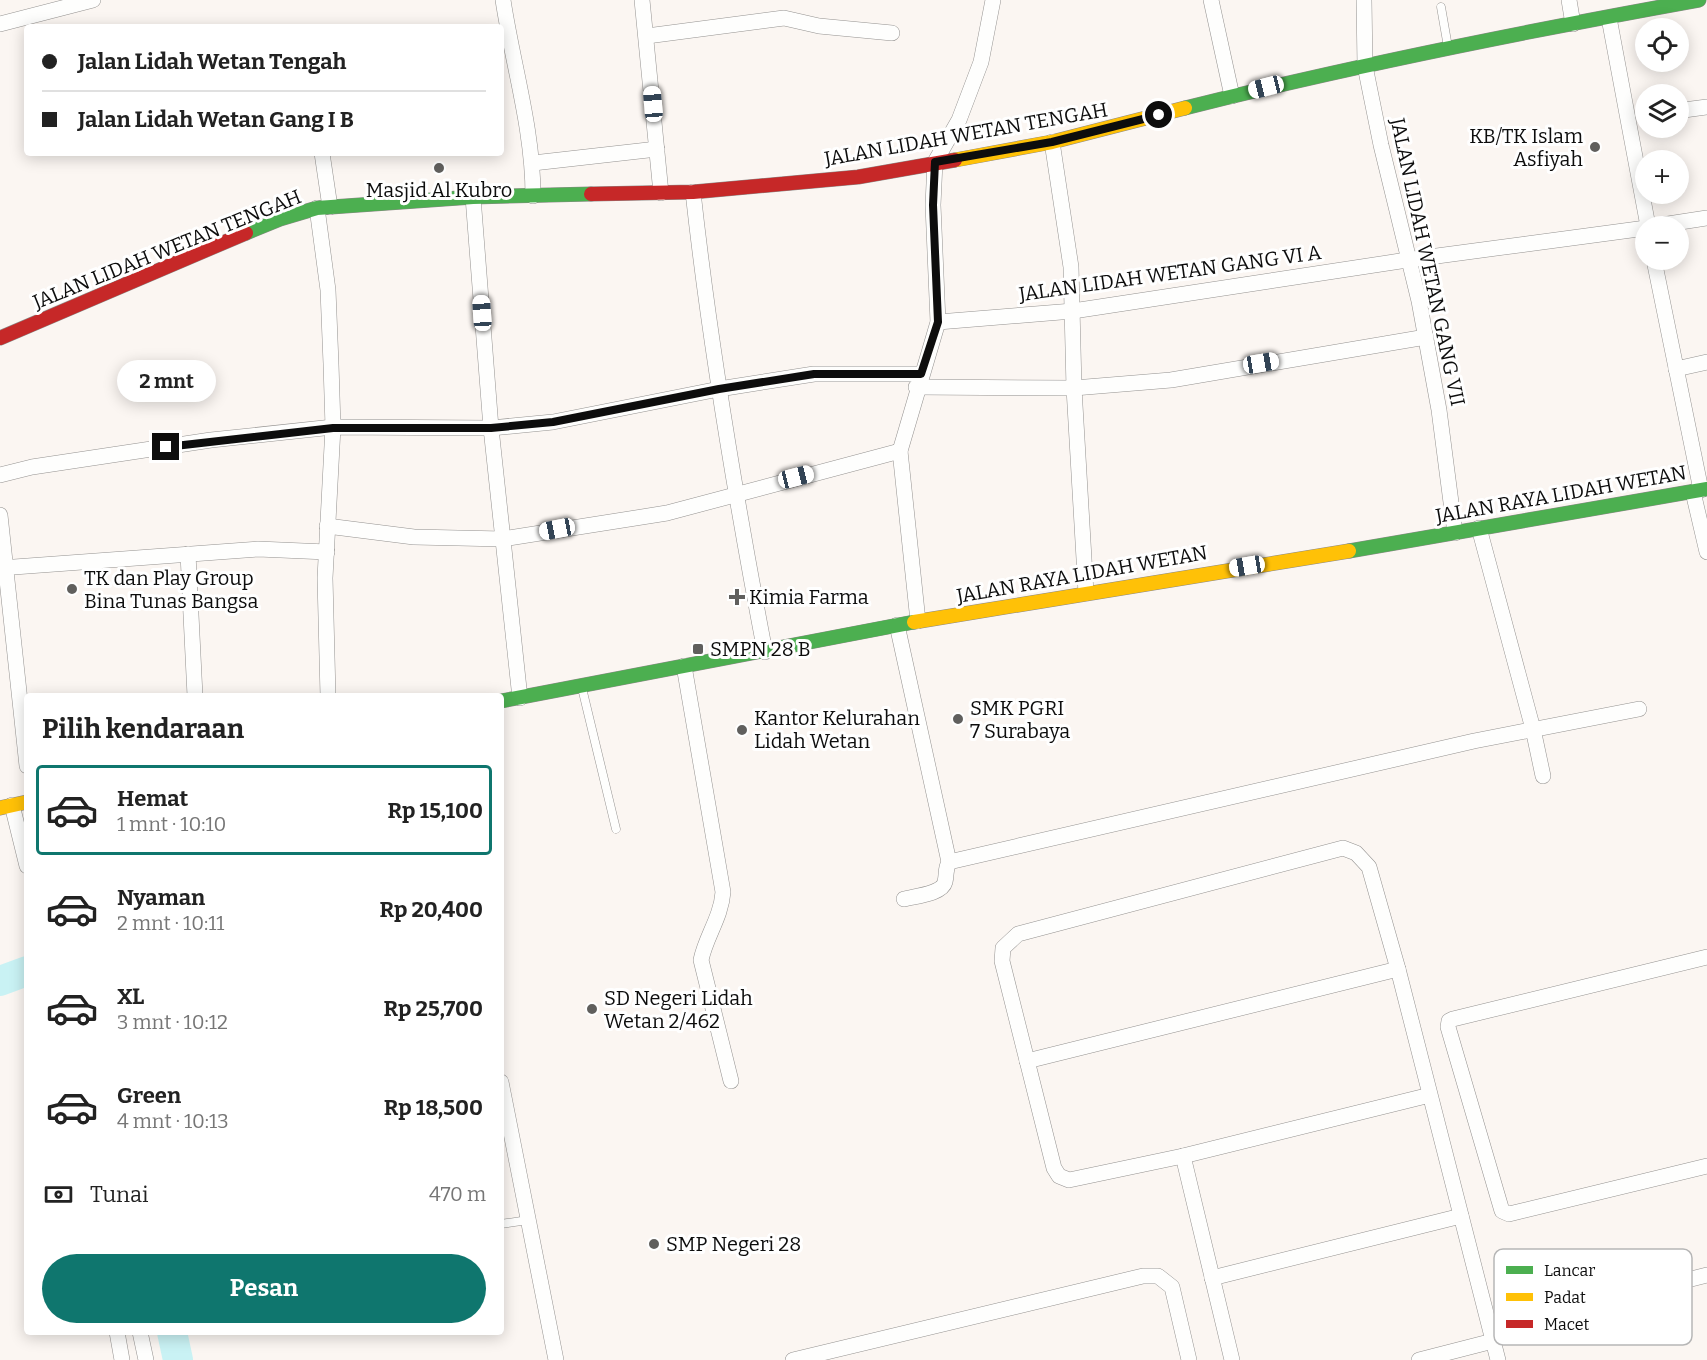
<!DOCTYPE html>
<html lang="id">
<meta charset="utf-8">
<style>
:root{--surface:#fff;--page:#f2f2f2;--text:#222;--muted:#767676;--line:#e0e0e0;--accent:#0f766e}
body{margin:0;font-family:Bitter,serif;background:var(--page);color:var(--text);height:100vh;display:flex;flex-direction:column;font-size:22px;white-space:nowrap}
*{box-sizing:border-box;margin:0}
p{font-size:20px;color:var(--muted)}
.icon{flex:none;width:33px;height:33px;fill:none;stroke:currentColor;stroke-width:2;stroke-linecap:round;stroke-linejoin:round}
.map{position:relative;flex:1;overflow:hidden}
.drawer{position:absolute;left:24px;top:693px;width:480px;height:642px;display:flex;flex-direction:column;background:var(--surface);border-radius:6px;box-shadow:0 3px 15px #0003}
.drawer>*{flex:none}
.banner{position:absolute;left:24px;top:24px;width:480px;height:132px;border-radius:6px;box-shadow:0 3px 15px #0003;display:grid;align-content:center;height:132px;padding:0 18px;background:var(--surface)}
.buttons{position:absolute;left:1635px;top:18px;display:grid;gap:12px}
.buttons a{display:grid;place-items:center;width:54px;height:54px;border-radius:50%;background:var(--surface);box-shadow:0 3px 15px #0003;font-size:30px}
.end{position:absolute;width:27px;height:27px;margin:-14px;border:8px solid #0d0d0d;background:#fff;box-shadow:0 0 0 3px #fff}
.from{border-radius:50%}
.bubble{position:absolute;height:42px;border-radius:21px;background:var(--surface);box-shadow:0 3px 15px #0003;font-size:20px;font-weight:700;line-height:42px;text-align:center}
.car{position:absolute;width:18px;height:36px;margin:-18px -9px;border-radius:8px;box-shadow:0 0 4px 2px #0007;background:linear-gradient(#fff 24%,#345 0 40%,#fff 0 76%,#345 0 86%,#fff 0)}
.banner b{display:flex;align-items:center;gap:21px;height:57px;font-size:22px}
.banner b+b{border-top:2px solid var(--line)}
.banner i{width:15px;height:15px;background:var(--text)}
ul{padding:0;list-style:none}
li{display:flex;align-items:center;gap:18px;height:90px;margin:0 12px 9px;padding:0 6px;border:3px solid transparent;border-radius:6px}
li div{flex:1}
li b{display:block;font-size:22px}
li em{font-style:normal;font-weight:700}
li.selected{border-color:var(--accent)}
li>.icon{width:54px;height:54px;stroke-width:1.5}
h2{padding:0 18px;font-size:27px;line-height:72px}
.pay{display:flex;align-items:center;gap:15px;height:66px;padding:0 18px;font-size:22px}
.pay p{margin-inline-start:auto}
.primary-button{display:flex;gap:12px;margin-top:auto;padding:12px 18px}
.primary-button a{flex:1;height:69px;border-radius:36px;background:var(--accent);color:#fff;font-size:24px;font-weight:700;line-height:69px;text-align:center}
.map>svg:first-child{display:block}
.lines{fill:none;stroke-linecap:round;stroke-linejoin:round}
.river{stroke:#c9f2f4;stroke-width:30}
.lane-casing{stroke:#949290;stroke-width:9}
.street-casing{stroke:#949290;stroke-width:16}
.fast-casing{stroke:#8b8987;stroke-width:15}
.slow-casing{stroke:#8b8987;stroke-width:15}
.jam-casing{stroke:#8b8987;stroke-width:15}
.lane{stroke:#fefefd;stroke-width:8}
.street{stroke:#fefefd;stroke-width:15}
.fast{stroke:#4caf50;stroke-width:14}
.slow{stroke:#ffc107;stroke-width:14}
.jam{stroke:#c62828;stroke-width:14}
.route{stroke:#0d0d0d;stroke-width:8}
.poi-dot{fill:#605f5d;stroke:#fff;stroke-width:2}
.labels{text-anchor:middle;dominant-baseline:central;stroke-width:6;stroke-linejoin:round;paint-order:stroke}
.street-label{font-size:20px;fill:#0d0d0d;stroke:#fff}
.poi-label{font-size:20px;fill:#0d0d0d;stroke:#fff;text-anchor:start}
.key{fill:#fff;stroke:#b6b6b6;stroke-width:1.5}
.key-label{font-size:16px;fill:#0d0d0d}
</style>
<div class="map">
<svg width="1707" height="1360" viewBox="0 0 1707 1360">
<rect width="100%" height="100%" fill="#fbf6f2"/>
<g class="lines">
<!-- river -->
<g class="river">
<polyline points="0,981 27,971"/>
<polyline points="172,1332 178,1360"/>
</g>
<!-- lane casing -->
<g class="lane-casing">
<g id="lane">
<polyline points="1441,7 1448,47"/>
<polyline points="582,688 616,829"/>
<polyline points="501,1224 528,1220"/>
</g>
</g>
<!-- street casing -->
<g class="street-casing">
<g id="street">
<path d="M 503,0 C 513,66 533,129 533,196"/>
<polyline points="642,0 661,193"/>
<polyline points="1211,0 1232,96"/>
<polyline points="1364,0 1365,66 1381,145 1419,301 1439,410 1455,533"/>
<polyline points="1569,0 1573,24"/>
<polyline points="1609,18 1648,226"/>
<polyline points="0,24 93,0"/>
<polyline points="647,36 784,18 819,26 892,33"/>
<polyline points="1684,110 1707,107"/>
<polyline points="1052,142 1071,267 1074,388 1086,593"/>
<polyline points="322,153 330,207"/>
<polyline points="533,163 657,149"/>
<path d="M 693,192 C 710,347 736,500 765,652"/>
<polyline points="473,197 491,428 520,698"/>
<polyline points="317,208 328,290 331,364 333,427 325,578 328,696"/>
<polyline points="1655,226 1707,218"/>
<polyline points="1654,260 1701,490"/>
<polyline points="938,322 1073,311 1407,260 1646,228"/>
<polyline points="1676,369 1707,362"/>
<polyline points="916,387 1074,388 1171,380 1426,337"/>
<polyline points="0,475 32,467 211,440 333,427 491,428 553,422 719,389 814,374 922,374"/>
<polyline points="1693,492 1707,552"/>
<polyline points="0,515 27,766"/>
<polyline points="327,526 414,537 503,539 667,513 900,451"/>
<polyline points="1479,528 1533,729 1543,776"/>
<polyline points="188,554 195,696"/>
<polyline points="0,568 258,549 327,552"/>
<polyline points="918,621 900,451 938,322 933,205 935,162 959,120 981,62 993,0"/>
<path d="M 897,625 L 949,862 C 945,869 947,874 945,882 C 942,894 915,896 904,899"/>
<path d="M 684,666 L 723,892 C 721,918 706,936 701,960 L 731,1081"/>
<polyline points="12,805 27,866"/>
<polyline points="949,862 1474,741 1639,709"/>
<polyline points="1707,957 1453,1019 1449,1021 1448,1027 1502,1211 1509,1214 1707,1166"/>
<polyline points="1027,1061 1398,969"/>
<polyline points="501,1082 556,1360"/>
<polyline points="1430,1095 1183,1156 1069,1180 1059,1176 1054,1168 1002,961 1003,948 1018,934 1343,848 1356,853 1369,867 1398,969 1498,1360"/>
<polyline points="1183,1156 1232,1360"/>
<polyline points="1212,1278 1461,1216"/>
<polyline points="1537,1318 1707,1275"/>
<polyline points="117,1332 122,1360"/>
<polyline points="140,1332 146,1360"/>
<polyline points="793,1360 1143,1276 1158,1276 1172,1287 1189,1360"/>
<polyline points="1419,1360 1493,1341"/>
</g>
</g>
<!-- fast casing -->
<g class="fast-casing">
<g id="fast">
<path d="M 1185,108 C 1355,65 1527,31 1699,0"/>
<polyline points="246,233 280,219 317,208 473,197 591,194"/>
<polyline points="1349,551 1707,489"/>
<polyline points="501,701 914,622"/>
</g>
</g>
<!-- slow casing -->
<g class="slow-casing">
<g id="slow">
<polyline points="955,160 1052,142 1185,108"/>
<polyline points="914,622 1349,551"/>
<polyline points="0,808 27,802"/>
</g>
</g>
<!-- jam casing -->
<g class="jam-casing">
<g id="jam">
<polyline points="591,194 693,192 858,177 955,160"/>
<polyline points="0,338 246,233"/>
</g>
</g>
<!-- lane -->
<use href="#lane" class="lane"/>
<!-- street -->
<use href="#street" class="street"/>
<!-- fast -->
<use href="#fast" class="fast"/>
<!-- slow -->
<use href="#slow" class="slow"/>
<!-- jam -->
<use href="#jam" class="jam"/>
</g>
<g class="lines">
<!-- route -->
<polyline class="route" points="166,447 333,428 491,428 553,422 719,389 814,374 921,374 938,322 933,205 935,162 1052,142 1159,115"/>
</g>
<!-- markers -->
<g class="poi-dot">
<circle cx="1595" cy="147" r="6"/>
<circle cx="439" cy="168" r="6"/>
<circle cx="72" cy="589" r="6"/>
<path d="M734 588h6v6h6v6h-6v6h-6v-6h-6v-6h6z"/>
<rect x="692" y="643" width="12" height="12" rx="3"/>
<circle cx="958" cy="719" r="6"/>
<circle cx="742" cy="730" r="6"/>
<circle cx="592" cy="1009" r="6"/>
<circle cx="654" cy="1244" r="6"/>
</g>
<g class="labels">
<!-- street labels -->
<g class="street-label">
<text transform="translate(966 134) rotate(-10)">JALAN LIDAH WETAN TENGAH</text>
<text transform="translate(167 249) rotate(-22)">JALAN LIDAH WETAN TENGAH</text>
<text transform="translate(1428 262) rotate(78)">JALAN LIDAH WETAN GANG VII</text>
<text transform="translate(1170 273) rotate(-8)">JALAN LIDAH WETAN GANG VI A</text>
<text transform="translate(1561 494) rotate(-10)">JALAN RAYA LIDAH WETAN</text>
<text transform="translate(1082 574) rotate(-10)">JALAN RAYA LIDAH WETAN</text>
</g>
<!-- poi labels -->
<g class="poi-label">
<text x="1583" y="136" text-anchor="end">KB/TK Islam<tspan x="1583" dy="23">Asfiyah</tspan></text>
<text x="439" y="190" text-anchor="middle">Masjid Al Kubro</text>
<text x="84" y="578">TK dan Play Group<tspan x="84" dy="23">Bina Tunas Bangsa</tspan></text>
<text x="749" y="597">Kimia Farma</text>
<text x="710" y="649">SMPN 28 B</text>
<text x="970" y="708">SMK PGRI<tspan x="970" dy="23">7 Surabaya</tspan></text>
<text x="754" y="718">Kantor Kelurahan<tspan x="754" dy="23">Lidah Wetan</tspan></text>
<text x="604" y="998">SD Negeri Lidah<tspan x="604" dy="23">Wetan 2/462</tspan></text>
<text x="666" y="1244">SMP Negeri 28</text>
</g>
</g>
<!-- legend -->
<rect x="1494" y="1249" width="198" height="96" rx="9" class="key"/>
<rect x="1506" y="1266" width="27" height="8" fill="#4caf50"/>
<rect x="1506" y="1293" width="27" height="8" fill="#ffc107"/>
<rect x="1506" y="1320" width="27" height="8" fill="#c62828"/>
<g class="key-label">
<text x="1544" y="1276">Lancar</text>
<text x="1544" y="1303">Padat</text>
<text x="1544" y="1330">Macet</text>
</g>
</svg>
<div class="buttons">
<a><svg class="icon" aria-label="locate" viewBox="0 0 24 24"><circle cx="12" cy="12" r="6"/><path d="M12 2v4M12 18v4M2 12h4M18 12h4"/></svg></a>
<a><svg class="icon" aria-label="layers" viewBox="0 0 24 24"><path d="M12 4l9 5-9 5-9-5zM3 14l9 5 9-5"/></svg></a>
<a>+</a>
<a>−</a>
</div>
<i class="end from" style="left:1159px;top:115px"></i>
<i class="end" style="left:166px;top:447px"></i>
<div class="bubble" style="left:117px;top:360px;width:99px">2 mnt</div>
<i class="car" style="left:1266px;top:87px;rotate:256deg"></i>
<i class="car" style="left:653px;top:104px;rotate:355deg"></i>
<i class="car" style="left:482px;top:313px;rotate:356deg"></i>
<i class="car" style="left:1261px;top:363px;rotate:81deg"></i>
<i class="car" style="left:796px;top:477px;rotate:76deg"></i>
<i class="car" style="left:557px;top:529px;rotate:259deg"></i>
<i class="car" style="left:1247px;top:566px;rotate:261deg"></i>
<div class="banner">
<b><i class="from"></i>Jalan Lidah Wetan Tengah</b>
<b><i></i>Jalan Lidah Wetan Gang I B</b>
</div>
<section class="drawer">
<h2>Pilih kendaraan</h2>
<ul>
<li class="selected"><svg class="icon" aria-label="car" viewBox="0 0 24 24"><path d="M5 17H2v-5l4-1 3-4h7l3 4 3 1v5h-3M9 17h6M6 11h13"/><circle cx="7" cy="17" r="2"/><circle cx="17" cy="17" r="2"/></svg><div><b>Hemat</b><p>1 mnt · 10:10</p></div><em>Rp 15,100</em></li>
<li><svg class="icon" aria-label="car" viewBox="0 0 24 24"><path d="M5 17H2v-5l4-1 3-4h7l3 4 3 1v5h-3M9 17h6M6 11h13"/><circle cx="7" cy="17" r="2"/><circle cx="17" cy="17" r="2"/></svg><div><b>Nyaman</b><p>2 mnt · 10:11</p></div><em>Rp 20,400</em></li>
<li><svg class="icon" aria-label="car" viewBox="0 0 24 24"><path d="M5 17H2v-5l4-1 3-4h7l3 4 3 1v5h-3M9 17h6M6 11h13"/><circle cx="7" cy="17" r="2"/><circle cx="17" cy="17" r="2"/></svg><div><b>XL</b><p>3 mnt · 10:12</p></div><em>Rp 25,700</em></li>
<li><svg class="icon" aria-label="car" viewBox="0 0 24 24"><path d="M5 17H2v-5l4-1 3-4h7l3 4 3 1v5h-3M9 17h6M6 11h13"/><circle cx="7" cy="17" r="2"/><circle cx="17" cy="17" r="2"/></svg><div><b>Green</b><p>4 mnt · 10:13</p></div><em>Rp 18,500</em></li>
</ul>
<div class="pay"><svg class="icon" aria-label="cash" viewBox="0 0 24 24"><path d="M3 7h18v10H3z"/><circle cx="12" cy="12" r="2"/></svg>Tunai<p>470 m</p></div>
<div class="primary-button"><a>Pesan</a></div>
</section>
</div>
